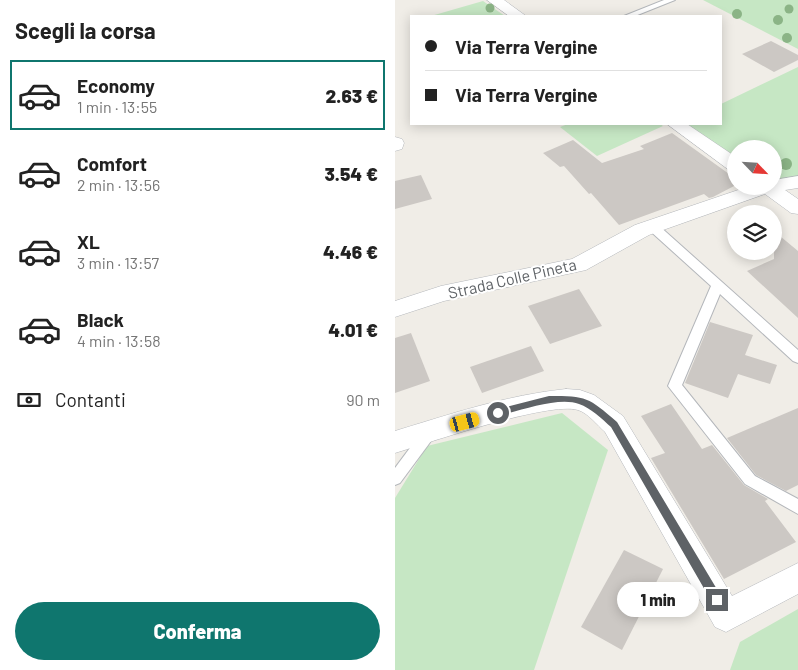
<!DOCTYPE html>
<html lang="it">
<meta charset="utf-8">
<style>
:root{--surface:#fff;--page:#f2f2f2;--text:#222;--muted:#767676;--line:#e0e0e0;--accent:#0f766e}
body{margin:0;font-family:Barlow,sans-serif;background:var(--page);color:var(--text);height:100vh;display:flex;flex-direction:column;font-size:19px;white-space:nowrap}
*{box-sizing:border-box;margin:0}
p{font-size:16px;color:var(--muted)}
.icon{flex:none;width:28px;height:28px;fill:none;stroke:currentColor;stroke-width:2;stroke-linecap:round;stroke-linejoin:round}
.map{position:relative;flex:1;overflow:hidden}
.drawer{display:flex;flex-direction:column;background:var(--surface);width:395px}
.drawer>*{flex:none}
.banner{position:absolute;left:15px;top:15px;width:312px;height:110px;border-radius:0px;box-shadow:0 2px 12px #0003;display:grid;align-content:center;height:110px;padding:0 15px;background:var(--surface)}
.needle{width:32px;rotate:115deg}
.buttons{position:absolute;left:332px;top:140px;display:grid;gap:10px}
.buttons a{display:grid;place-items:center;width:55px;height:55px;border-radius:50%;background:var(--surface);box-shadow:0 2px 12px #0003;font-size:25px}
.end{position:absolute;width:22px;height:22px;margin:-11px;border:6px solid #5e6266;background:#fff;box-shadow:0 0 0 2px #fff}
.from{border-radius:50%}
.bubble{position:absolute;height:35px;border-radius:18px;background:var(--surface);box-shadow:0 2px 12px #0003;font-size:16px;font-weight:800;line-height:35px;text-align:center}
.car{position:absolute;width:15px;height:30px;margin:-15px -8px;border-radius:6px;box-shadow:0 0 4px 1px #0007;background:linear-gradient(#f5c518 24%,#345 0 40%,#f5c518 0 76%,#345 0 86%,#f5c518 0)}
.banner b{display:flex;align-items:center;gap:18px;height:48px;font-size:19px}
.banner b+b{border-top:1px solid var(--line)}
.banner i{width:12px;height:12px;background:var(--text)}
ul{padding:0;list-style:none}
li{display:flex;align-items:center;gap:15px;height:70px;margin:0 10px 8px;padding:0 5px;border:2px solid transparent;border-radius:0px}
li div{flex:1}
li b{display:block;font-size:19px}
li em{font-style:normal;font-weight:800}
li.current{border-color:var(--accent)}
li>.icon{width:45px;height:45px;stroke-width:1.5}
h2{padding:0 15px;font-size:22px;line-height:60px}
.pay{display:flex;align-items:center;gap:12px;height:55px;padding:0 15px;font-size:19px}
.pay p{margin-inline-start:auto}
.button{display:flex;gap:10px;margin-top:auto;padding:10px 15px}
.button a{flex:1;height:58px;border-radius:30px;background:var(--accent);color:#fff;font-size:20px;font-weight:800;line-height:58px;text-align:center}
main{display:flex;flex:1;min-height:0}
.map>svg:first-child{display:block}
.green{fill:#c6e7c4}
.building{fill:#ccc8c4}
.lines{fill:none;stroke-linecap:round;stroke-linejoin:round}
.service-casing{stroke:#b4b7bb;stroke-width:2}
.minor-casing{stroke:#b4b7bb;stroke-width:1}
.service{fill:#fff;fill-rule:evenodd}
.minor{fill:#fff;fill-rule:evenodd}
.tree{fill:#8bb486}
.route{fill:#5e6266}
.labels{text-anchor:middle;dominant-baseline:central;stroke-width:4;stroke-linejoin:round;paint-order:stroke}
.street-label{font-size:16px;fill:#5e6266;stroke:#fff}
</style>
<main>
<section class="drawer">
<h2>Scegli la corsa</h2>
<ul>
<li class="current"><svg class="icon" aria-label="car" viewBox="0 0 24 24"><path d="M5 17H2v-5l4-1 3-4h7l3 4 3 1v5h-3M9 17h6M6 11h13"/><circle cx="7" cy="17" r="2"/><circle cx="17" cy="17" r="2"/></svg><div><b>Economy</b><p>1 min · 13:55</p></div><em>2.63 €</em></li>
<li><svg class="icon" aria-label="car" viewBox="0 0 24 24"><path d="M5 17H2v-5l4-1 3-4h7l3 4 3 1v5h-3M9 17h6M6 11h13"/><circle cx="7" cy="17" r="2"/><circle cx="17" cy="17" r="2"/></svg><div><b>Comfort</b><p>2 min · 13:56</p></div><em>3.54 €</em></li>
<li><svg class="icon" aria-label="car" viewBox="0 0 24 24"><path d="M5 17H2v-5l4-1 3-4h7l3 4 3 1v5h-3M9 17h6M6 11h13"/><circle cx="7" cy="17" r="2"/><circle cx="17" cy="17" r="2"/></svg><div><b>XL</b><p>3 min · 13:57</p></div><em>4.46 €</em></li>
<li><svg class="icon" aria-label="car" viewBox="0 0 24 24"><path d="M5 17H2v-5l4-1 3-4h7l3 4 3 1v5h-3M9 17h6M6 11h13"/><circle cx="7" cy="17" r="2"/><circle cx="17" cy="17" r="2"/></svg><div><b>Black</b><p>4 min · 13:58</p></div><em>4.01 €</em></li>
</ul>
<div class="pay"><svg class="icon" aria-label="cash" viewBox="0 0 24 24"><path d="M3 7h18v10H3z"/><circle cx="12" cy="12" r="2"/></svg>Contanti<p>90 m</p></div>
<div class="button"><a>Conferma</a></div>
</section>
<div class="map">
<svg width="403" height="670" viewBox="0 0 403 670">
<rect width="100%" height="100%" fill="#f0ede7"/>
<!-- green -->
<g class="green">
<polygon points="308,0 403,0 403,49"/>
<polygon points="88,1 110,16 36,16"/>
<polygon points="403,67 403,178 379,181 379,149 341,149 341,159 291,124 326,124 326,104"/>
<polygon points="173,124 265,124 268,126 202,156 165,127"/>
<polygon points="167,413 213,450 139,670 0,670 0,498 32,446"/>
<polygon points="403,609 403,670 335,670 345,642"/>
</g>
<!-- building -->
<g class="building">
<polygon points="376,41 403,55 403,60 379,72 347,54"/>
<polygon points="277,133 341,179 341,185 318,197 314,198 309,194 224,225 196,193 194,194 169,166 165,167 148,153 178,140 207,163 249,149 245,146"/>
<polygon points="26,175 37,199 0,209 0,181"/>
<polygon points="379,231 403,251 403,318 352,271 379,259"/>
<polygon points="184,289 207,326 155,344 133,306"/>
<polygon points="315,322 358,335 350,355 382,365 375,384 343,374 333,398 290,383"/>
<polygon points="16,333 35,381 0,393 0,338"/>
<polygon points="136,346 149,371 87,393 75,367"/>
<polygon points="276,404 307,449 317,445 349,485 373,499 370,501 401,542 329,579 256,458 270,453 246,416"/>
<polygon points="403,408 403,485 391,491 361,475 332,438"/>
<polygon points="229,550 268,569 227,650 186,627"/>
</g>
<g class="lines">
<!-- service casing -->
<g class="service-casing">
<g id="service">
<polygon points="269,0 280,0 240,16 229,16"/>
<polygon points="258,223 262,224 403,350 403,363 398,361 325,294 287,385 360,476 403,499 403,514 350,484 273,386 316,286 254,230 253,227 254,224"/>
<polygon points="34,427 39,429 41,433 39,437 5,483 0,485 0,468 29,429"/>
</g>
</g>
<!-- minor casing -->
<g class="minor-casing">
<g id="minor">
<polygon points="92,0 109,0 131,16 114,16"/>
<polygon points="272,124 292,124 341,157 341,172 334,170"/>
<polygon points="0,137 7,139 9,143 7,149 0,151"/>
<polygon points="403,176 403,188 390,190 403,199 403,214 396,213 370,194 254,235 191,270 49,301 0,317 0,301 46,286 177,259 240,225 355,186 379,186 379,180"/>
<path d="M 171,389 L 185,390 L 199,395 L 228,416 L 337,596 L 403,563 L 403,594 L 331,632 L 320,627 L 210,432 C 202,425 193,413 183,410 C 154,401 33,443 0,453 L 0,431 C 56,414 112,395 171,389 Z"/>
</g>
</g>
<!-- service -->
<use href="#service" class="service"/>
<!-- minor -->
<use href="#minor" class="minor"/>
</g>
<!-- trees -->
<g class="tree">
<circle cx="95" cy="8" r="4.5"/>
<circle cx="394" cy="9" r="4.5"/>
<circle cx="342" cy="14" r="5"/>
<circle cx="383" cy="20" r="5"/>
<circle cx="392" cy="38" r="5"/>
<circle cx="391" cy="164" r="6"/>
</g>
<!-- route -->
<path class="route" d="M 154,396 C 192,396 193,397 222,422 L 326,596 L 327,600 L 326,604 L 322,605 L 318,604 L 216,427 C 207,419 196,408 184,404 C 164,396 124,411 103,416 L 99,413 L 103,409 Z"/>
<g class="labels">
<!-- street labels -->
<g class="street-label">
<text transform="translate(117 278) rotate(-13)">Strada Colle Pineta</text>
</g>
</g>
</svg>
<div class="buttons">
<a><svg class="needle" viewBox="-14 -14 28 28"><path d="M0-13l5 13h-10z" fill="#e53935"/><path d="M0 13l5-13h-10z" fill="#767676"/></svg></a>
<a><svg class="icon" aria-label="layers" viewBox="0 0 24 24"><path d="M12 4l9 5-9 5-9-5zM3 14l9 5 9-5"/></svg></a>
</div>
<i class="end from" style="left:103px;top:413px"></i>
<i class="end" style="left:322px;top:600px"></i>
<div class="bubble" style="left:222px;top:582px;width:82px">1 min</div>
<i class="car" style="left:70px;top:422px;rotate:75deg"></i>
<div class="banner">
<b><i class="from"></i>Via Terra Vergine</b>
<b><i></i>Via Terra Vergine</b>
</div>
</div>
</main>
